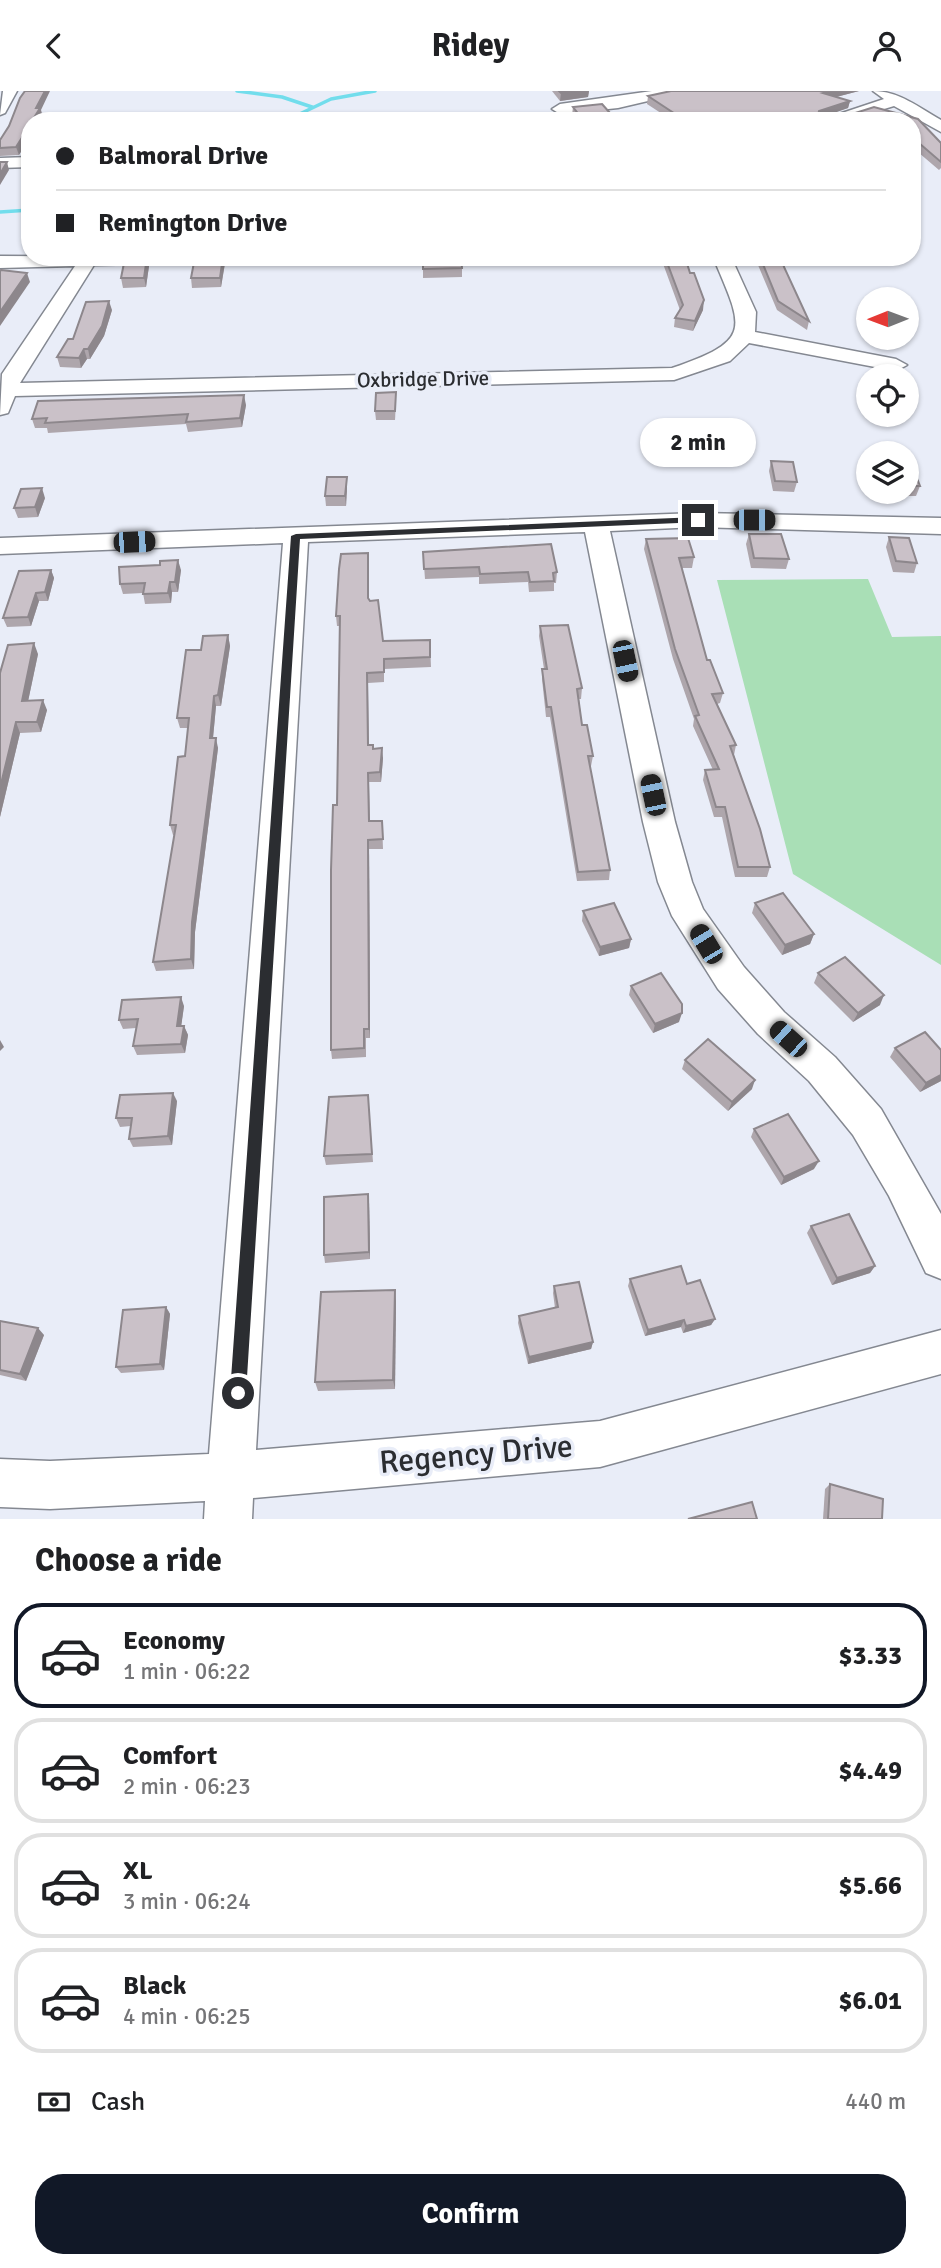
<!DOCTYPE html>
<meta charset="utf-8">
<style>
:root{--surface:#fff;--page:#f2f2f2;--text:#202124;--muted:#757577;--line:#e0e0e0;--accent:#111827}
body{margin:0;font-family:Signika,sans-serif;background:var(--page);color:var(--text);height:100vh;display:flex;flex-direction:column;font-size:26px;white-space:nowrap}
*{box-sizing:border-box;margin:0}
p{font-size:23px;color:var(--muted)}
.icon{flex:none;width:38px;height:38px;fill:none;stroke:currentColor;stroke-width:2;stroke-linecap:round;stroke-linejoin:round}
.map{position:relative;height:1428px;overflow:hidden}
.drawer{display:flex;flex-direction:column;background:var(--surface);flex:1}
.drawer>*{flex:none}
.guide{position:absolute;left:21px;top:21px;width:900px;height:154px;border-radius:28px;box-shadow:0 2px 5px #0004;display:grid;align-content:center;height:154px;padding:0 35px;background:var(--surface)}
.needle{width:46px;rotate:269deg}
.tools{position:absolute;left:856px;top:196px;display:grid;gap:14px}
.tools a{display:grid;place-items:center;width:63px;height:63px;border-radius:50%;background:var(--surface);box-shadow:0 2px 5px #0004;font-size:35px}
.end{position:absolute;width:32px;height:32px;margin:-16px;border:9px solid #2b2d31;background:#fff;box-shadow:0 0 0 4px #fff}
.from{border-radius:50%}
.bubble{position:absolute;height:49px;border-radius:24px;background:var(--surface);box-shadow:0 2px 5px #0004;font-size:23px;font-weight:800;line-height:49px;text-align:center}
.car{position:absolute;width:21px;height:42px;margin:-21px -10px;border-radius:9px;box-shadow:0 0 5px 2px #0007;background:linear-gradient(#222 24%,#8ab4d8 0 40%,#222 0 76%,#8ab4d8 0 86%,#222 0)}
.guide b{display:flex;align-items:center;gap:24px;height:66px;font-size:26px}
.guide b+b{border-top:2px solid var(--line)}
.guide i{width:18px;height:18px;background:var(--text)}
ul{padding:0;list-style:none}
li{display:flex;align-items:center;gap:21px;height:105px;margin:0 14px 10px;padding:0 21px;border:4px solid var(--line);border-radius:28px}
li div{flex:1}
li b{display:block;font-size:26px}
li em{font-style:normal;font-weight:800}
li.selected{border-color:var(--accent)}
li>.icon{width:63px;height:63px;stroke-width:1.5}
h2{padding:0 35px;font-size:32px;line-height:84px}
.pay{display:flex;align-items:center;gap:18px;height:77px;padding:0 35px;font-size:26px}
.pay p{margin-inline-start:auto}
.button{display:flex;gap:14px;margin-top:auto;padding:14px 35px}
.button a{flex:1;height:80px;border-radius:28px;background:var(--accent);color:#fff;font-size:28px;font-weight:800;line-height:80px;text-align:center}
header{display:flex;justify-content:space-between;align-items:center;height:91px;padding:0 35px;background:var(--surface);font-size:32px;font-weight:800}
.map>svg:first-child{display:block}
.green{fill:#a9dfb6}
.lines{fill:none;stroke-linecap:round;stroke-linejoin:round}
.stream{stroke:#72ddec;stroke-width:3.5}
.minor-casing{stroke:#848891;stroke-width:3}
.minor{fill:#fff;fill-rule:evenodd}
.wall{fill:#aea6ac}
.shaded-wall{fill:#8d878c}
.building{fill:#cac1c8;stroke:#8d878c;stroke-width:2}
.route{fill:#2b2d31}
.labels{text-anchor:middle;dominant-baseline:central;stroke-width:7;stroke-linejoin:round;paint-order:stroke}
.far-street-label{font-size:21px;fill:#2b2d31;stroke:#e9edf8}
.near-street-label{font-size:32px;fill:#2b2d31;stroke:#e9edf8}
</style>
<header><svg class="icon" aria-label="back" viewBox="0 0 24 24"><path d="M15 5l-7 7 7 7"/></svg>Ridey<svg class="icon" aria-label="person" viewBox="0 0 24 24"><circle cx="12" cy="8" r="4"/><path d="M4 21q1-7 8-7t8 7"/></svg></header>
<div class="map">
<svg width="941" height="1428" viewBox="0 0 941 1428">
<rect width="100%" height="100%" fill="#e9edf8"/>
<!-- green -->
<polygon class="green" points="868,488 892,546 941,545 941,874 793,783 717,489"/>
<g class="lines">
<!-- stream -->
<g class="stream">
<polyline points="237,0 282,6 312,16"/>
<polyline points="285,30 331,8 375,0"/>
<polyline points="0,121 30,119"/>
</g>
<!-- minor casing -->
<g class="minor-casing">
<g id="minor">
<polygon points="3,0 17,0 5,22 0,24"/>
<polygon points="652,0 680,0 678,3 618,17 560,23 552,18 560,13"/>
<path d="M 873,0 C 899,0 918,16 941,29 L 941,41 L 894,15 L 844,30 L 818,30 L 884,8 Z"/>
<polygon points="169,24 177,29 159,30"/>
<polygon points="30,66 30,76 0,77 0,67"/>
<path d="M 0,165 L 192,166 L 183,172 L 94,174 L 20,292 L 672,277 C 753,249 744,239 713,166 L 731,166 L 756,221 L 755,241 L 896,268 L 907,274 L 896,280 L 749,252 L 730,270 L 674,289 L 15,305 L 8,322 L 0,324 L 2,283 L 75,175 L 0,177 Z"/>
<polygon points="698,422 941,427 941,443 698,436 610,440 675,731 692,791 703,818 744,876 784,921 835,966 881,1018 941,1123 941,1188 926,1182 889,1105 853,1044 809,990 758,943 718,898 672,825 658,791 643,731 585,441 308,451 256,1359 600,1330 941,1239 941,1283 600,1376 253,1407 252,1428 204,1428 205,1410 50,1418 0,1416 0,1368 50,1370 209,1363 283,452 0,463 0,447"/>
</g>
</g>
<!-- minor -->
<use href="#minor" class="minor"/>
</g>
<!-- wall -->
<g class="wall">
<polygon points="552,0 589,0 588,6 560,10"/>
<polygon points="671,0 859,0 836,6 850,10 848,17 826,24 846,25 874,16 918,28 941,52 941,77 939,79 912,56 912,30 673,30 647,13 648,5"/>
<polygon points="573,16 610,22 610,30 577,30 572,24"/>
<polygon points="41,19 42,24 19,64 0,65 0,49"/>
<polygon points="226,166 221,196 192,197 191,187"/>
<polygon points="423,166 462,177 462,186 423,187"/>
<polygon points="663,166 685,166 703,219 693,240 674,236 675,227 680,219 662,170"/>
<polygon points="751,166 781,166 784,176 809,230 807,239 777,219 755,167"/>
<polygon points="149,175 146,196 123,197 121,187"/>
<polygon points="112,219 104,245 90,268 87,268 81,277 60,276 57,266 73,248"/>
<polygon points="396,311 395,329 376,329 375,320"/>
<polygon points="246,314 242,336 188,341 186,333 48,342 47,337 35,337 32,328"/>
<polygon points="906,367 920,395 916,405 892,405 891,401 906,401"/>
<polygon points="771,370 797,391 794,401 773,400 769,380"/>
<polygon points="347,386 347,396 346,415 326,415 325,405"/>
<polygon points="45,407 38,426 18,427 14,417"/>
<polygon points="749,443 789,468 786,478 751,477 746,453"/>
<polygon points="889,446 917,472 914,482 893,481 886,456"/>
<polygon points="646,448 694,466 692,477 682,477 707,569 723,602 720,612 717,613 736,654 734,664 770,776 767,786 735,786 722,726 714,726 703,689 705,679 713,679 693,635 694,628 673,568 644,458"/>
<polygon points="423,461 557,481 556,492 554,492 554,500 529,501 528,491 479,493 479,486 425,488"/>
<polygon points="368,462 369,508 383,550 430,549 431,576 384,578 384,591 368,592 369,654 383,667 381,691 369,691 370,730 382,730 383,758 369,758 370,947 366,947 366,966 332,968 331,959 337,714 340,535 337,535 336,525"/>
<polygon points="51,479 54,487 48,510 39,510 31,535 7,536 3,527"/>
<polygon points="181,479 178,501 172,501 171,512 145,513 143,502 123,503 120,493"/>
<polygon points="540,535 582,597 581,608 579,608 582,634 593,665 591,675 590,675 610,779 609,789 577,790 550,626 546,626 542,588 542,578 544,578 539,545"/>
<polygon points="228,544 230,555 221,615 216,615 213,647 218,657 195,841 194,878 156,880 153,871 174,744 173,744 170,734 185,665 188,637 180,637 177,627"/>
<polygon points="38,563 28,610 47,619 41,641 20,642 0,726 0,582"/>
<polygon points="755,812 814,843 810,853 782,864 752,822"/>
<polygon points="583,820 631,848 629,857 599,865 582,830"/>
<polygon points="818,882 880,914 853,931 814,892"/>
<polygon points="631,895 679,931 653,942 629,904"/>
<polygon points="184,915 181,935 184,935 188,944 185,962 137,964 133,955 136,937 123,938 119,929"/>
<polygon points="895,957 941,959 941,990 920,1001 890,966"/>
<polygon points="685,969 752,998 728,1020 682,978"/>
<polygon points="368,1004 373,1071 326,1074 324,1065"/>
<polygon points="177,1010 172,1054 133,1056 129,1048 131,1035 120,1036 116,1027"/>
<polygon points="754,1038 814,1078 781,1094 751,1046"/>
<polygon points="368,1103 369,1111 370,1168 325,1172 324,1164"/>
<polygon points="811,1135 875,1175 870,1182 832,1194 807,1142"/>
<polygon points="630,1188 687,1193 715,1228 711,1234 683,1242 681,1236 645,1245 628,1195"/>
<polygon points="554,1195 593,1251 591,1258 528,1273 518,1232 519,1225 555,1217 553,1202"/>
<polygon points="396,1210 395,1298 318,1300 315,1291"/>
<polygon points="166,1216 170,1223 164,1279 121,1282 116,1276"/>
<polygon points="0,1230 44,1244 26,1290 0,1284"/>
<polygon points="830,1393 882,1428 823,1428 825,1398"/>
</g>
<!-- shaded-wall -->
<g class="shaded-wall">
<polygon points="45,0 50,0 41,19 42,24 39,30 32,30 36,17"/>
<polygon points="577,0 589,0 588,6 560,10 561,2"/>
<polygon points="831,0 859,0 821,10 823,2"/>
<polygon points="850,10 848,17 817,28 819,20"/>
<polygon points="610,22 610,30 580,30 580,25"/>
<polygon points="886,24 884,30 876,30"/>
<polygon points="30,34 30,45 19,64 16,56"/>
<polygon points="7,71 9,79 0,94 0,83"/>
<polygon points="147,166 149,175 146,196 144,187"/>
<polygon points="223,166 226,166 221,196 220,187"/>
<polygon points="27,182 30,191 0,235 0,221"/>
<polygon points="704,209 703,219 693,240 695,230"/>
<polygon points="109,210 112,219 104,245 90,268 88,258"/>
<polygon points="84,258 87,268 81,277 79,267"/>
<polygon points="244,304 246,314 242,336 240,327"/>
<polygon points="347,386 347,396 346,415 345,405"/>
<polygon points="42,397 45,407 38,426 35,416"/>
<polygon points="178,469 181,479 178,501 175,491"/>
<polygon points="51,479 54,487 48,510 45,501"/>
<polygon points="170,491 172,501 171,512 168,502"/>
<polygon points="36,502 39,510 31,535 28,526"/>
<polygon points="228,544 230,555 221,615 218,604"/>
<polygon points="34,552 38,563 26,620 22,610"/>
<polygon points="214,605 216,615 212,657 210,647"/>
<polygon points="43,609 47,619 41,641 37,631"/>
<polygon points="16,631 20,642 0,726 0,697"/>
<polygon points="216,647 218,657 195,841 194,878 191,868 192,831"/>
<polygon points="382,657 383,667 381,691 380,681"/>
<polygon points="368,749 369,758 370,947 369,938"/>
<polygon points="814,843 810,853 782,864 785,854"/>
<polygon points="631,848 629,857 599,865 600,856"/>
<polygon points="884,904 880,914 853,931 858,922"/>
<polygon points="181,906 184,915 180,944 177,935"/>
<polygon points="682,922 679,931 653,942 655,933"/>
<polygon points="184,935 188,944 185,962 181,953"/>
<polygon points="0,949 4,956 0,960"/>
<polygon points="941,984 941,990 920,1001 926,992"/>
<polygon points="755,989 752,998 728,1020 732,1011"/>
<polygon points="173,1002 177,1010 172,1054 168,1045"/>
<polygon points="819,1070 814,1078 781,1094 784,1086"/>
<polygon points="368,1103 369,1111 370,1168 369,1161"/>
<polygon points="875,1175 870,1182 832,1194 837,1187"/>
<polygon points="395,1199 396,1210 395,1298 393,1289"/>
<polygon points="166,1216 170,1223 164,1279 160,1273"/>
<polygon points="715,1228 711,1234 683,1242 686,1235"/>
<polygon points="684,1229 681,1236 645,1245 648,1239"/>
<polygon points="38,1237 44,1244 26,1290 20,1283"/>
<polygon points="593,1251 591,1258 528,1273 529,1266"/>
</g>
<!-- building -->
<g class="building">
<polygon points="25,0 45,0 36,17 40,17 32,30 30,30 30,34 16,56 0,57 0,49 9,35 20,7"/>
<polygon points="559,0 577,0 561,2"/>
<polygon points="671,0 831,0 823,2 850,10 819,20 818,24 846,25 874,16 918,28 941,52 941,71 912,46 912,30 892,30 886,24 876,30 686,30 648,5"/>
<polygon points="602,13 610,22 580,25 573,16"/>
<polygon points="0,71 7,71 0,83"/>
<polygon points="147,166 144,187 121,187 125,167"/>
<polygon points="195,166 223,166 220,187 191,187"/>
<polygon points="423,166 461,166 462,177 423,178"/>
<polygon points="665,166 685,166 690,182 694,182 704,209 695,230 675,227 683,214"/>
<polygon points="760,166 781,166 784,176 809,230 778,210"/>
<polygon points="1,179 27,182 0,221 0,180"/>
<polygon points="109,210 102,235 88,258 84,258 79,267 57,266 68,248 73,248 86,211"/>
<polygon points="396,301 395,320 375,320 376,302"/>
<polygon points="244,304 240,327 186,331 188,323 45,332 47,327 32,328 38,310"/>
<polygon points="906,367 909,367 920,395 906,395"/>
<polygon points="771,370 793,371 797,391 775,390"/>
<polygon points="327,386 347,386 345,405 325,405"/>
<polygon points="42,397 35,416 14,417 21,398"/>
<polygon points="749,443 781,443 789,468 754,467"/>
<polygon points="889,446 909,447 917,472 896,470"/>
<polygon points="688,447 694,466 679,467 707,569 710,569 723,602 712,603 736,654 730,655 760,738 770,776 738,776 725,716 716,716 705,679 719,678 695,625 699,624 675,558 646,448"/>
<polygon points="551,453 557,481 553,482 554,490 530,491 528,481 480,483 479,476 424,478 423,461"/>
<polygon points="368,462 368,507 370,510 378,509 383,550 430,549 430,566 384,568 384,581 367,582 368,654 373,654 373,658 382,657 380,681 368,682 369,730 382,730 383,748 368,749 369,938 364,938 364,957 331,959 331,779 333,714 337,714 340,525 336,525 339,478 341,463"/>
<polygon points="178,469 175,491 170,491 168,502 143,503 145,492 120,493 119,476 160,474 160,470"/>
<polygon points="51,479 45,501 36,502 28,526 3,527 19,480"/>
<polygon points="568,534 582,597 577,598 582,634 587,634 593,665 588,665 610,779 578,781 551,616 547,616 542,578 547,578 540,535"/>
<polygon points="228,544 218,604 214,605 210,647 216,647 192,831 191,868 153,871 176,734 170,734 178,666 185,665 189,627 177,627 186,559 201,559 203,545"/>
<polygon points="34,552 22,610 43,609 37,631 16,631 0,697 0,582 8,554"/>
<polygon points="783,802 814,843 785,854 755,812"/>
<polygon points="614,812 631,848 600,856 583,820"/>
<polygon points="845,866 884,904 858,922 818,882"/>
<polygon points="661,882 682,913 682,922 655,933 631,895"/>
<polygon points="181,906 177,935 184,935 181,953 133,955 138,928 119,929 122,909"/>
<polygon points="925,941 941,959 941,984 926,992 895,957"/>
<polygon points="708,948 755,989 732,1011 685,969"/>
<polygon points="173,1002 168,1045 129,1048 132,1027 116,1027 120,1004"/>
<polygon points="368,1004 372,1063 324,1065 329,1006"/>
<polygon points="788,1023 819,1070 784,1086 754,1038"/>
<polygon points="368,1103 369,1161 324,1164 324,1106"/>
<polygon points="849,1123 875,1175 837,1187 811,1135"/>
<polygon points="681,1175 687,1193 700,1189 715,1228 686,1235 684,1229 648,1239 630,1188"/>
<polygon points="579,1191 593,1251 529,1266 519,1225 558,1216 554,1195"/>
<polygon points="395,1199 393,1289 315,1291 321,1201"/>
<polygon points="166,1216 160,1273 116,1276 123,1219"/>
<polygon points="0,1230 38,1237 20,1283 0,1279"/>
<polygon points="830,1393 883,1408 882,1428 828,1428"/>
<polygon points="752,1411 757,1428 688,1428"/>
</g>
<!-- route -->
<polygon class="route" points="698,426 702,431 300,448 246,1302 238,1311 232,1308 230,1302 291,445 296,443"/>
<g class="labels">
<!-- far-street labels -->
<g class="far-street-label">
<text transform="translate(423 288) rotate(-1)">Oxbridge Drive</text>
</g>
<!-- near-street labels -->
<g class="near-street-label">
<text transform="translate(476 1363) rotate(-5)">Regency Drive</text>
</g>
</g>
</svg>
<div class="tools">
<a><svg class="needle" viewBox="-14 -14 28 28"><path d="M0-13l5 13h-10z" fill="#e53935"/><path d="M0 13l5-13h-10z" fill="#757577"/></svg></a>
<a><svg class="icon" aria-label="locate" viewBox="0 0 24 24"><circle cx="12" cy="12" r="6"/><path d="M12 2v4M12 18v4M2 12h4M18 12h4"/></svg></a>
<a><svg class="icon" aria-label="layers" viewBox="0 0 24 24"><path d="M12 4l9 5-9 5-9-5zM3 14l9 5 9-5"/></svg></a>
</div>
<i class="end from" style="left:238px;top:1302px"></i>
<i class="end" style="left:698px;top:429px"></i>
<div class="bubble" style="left:640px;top:327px;width:116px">2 min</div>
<i class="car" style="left:754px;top:429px;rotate:90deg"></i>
<i class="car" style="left:134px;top:451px;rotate:88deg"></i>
<i class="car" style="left:625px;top:570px;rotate:168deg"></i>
<i class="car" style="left:653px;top:704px;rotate:348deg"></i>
<i class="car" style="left:706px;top:853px;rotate:329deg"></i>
<i class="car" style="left:788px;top:948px;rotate:312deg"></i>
<div class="guide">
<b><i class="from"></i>Balmoral Drive</b>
<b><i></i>Remington Drive</b>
</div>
</div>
<section class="drawer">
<h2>Choose a ride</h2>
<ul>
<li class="selected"><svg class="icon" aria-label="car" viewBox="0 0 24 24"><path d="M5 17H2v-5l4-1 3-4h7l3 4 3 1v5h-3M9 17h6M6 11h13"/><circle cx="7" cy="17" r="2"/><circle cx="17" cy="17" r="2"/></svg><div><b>Economy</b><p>1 min · 06:22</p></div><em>$3.33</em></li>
<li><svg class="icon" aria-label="car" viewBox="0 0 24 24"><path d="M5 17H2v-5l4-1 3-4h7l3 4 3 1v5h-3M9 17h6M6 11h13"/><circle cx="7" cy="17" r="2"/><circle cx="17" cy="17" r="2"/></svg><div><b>Comfort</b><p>2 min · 06:23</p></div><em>$4.49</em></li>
<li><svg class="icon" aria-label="car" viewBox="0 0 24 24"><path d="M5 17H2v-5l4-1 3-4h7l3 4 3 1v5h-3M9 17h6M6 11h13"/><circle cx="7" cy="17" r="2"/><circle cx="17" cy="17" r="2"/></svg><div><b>XL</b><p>3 min · 06:24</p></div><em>$5.66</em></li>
<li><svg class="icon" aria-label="car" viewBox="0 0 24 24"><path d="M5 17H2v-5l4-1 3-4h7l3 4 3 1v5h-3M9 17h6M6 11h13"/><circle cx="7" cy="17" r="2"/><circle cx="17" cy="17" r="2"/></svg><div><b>Black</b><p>4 min · 06:25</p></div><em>$6.01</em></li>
</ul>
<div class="pay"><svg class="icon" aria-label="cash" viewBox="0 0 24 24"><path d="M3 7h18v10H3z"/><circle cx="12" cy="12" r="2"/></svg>Cash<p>440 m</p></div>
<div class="button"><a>Confirm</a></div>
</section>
